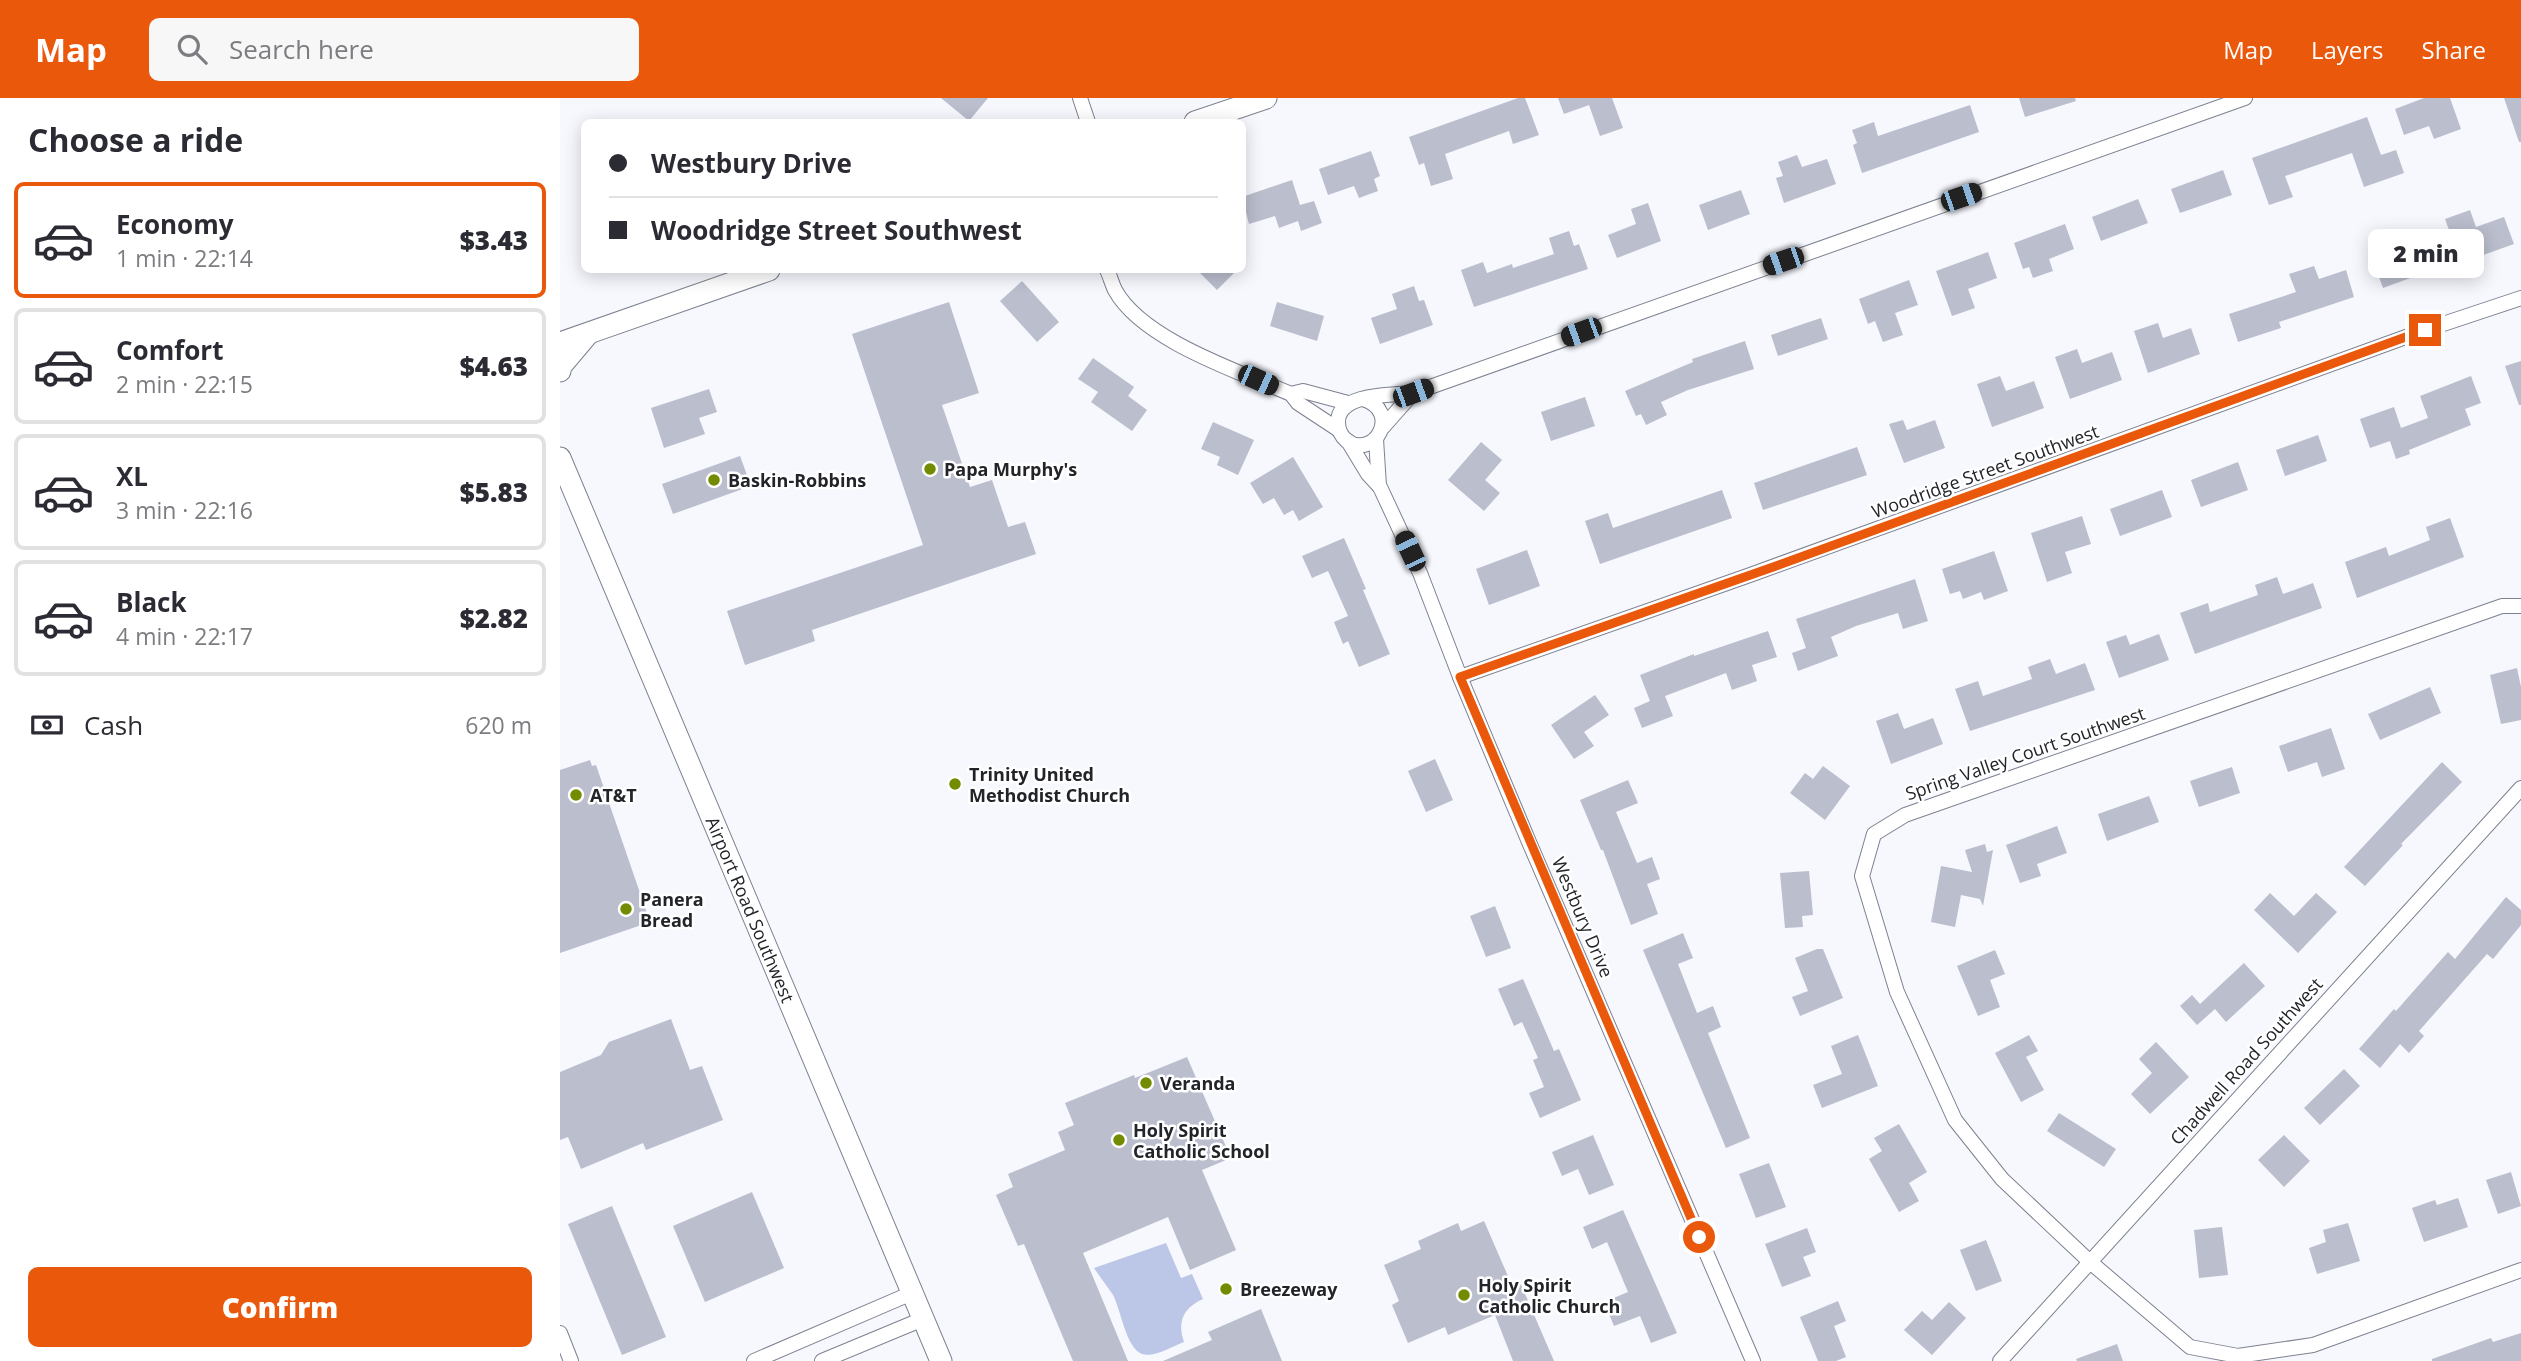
<!DOCTYPE html>
<meta charset="utf-8">
<style>
:root{--surface:#fff;--page:#f7f7f7;--text:#2b2b33;--muted:#7c7c81;--line:#e1e1e2;--accent:#ea580c}
body{margin:0;font-family:"Open Sans",sans-serif;background:var(--page);color:var(--text);height:100vh;display:flex;flex-direction:column;font-size:26px;white-space:nowrap}
*{box-sizing:border-box;margin:0}
p{font-size:23px;color:var(--muted)}
.icon{flex:none;width:38px;height:38px;fill:none;stroke:currentColor;stroke-width:2;stroke-linecap:round;stroke-linejoin:round}
.map{position:relative;flex:1;overflow:hidden}
.details{display:flex;flex-direction:column;background:var(--surface);width:560px}
.details>*{flex:none}
.hud{position:absolute;left:21px;top:21px;width:665px;height:154px;border-radius:10px;box-shadow:0 4px 18px #0003;display:grid;align-content:center;height:154px;padding:0 28px;background:var(--surface)}
.end{position:absolute;width:32px;height:32px;margin:-16px;border:9px solid #ea580c;background:#fff;box-shadow:0 0 0 4px #fff}
.from{border-radius:50%}
.bubble{position:absolute;height:49px;border-radius:10px;background:var(--surface);box-shadow:0 4px 18px #0003;font-size:23px;font-weight:800;line-height:49px;text-align:center}
.car{position:absolute;width:21px;height:42px;margin:-21px -10px;border-radius:9px;box-shadow:0 0 5px 2px #0007;background:linear-gradient(#222 24%,#8ab4d8 0 40%,#222 0 76%,#8ab4d8 0 86%,#222 0)}
.hud b{display:flex;align-items:center;gap:24px;height:66px;font-size:26px}
.hud b+b{border-top:2px solid var(--line)}
.hud i{width:18px;height:18px;background:var(--text)}
ul{padding:0;list-style:none}
li{display:flex;align-items:center;gap:21px;height:116px;margin:0 14px 10px;padding:0 14px;border:4px solid var(--line);border-radius:10px}
li div{flex:1}
li b{display:block;font-size:26px}
li em{font-style:normal;font-weight:800}
li.active{border-color:var(--accent)}
li>.icon{width:63px;height:63px;stroke-width:1.5}
h2{padding:0 28px;font-size:32px;line-height:84px}
.pay{display:flex;align-items:center;gap:18px;height:77px;padding:0 28px;font-size:26px}
.pay p{margin-inline-start:auto}
.cta{display:flex;gap:14px;margin-top:auto;padding:14px 28px}
.cta a{flex:1;height:80px;border-radius:10px;background:var(--accent);color:#fff;font-size:28px;font-weight:800;line-height:80px;text-align:center}
header{display:flex;align-items:center;gap:42px;box-sizing:border-box;height:98px;padding:0 35px;background:var(--accent);color:#fff}
header strong{font-size:33px}
nav{display:flex;gap:38px;margin-inline-start:auto;font-size:24px}
.search{width:490px;height:63px;background:var(--page);display:flex;align-items:center;gap:18px;box-sizing:border-box;padding:0 24px;border-radius:10px;color:var(--muted);font-size:26px}
main{display:flex;flex:1;min-height:0}
.map>svg:first-child{display:block}
.green{fill:#bcc7e7}
.building{fill:#babecd}
.lines{fill:none;stroke-linecap:round;stroke-linejoin:round}
.minor-casing{stroke:#7d818f;stroke-width:16}
.secondary-casing{stroke:#7d818f;stroke-width:23}
.minor{stroke:#fff;stroke-width:14}
.secondary{stroke:#fff;stroke-width:21}
.route{stroke:#ea580c;stroke-width:9}
.poi-dot{fill:#728b00;stroke:#fff;stroke-width:2.5}
.labels{text-anchor:middle;dominant-baseline:central;stroke-width:5;stroke-linejoin:round;paint-order:stroke}
.poi-label{font-size:18px;font-weight:bold;fill:#222429;stroke:#fff;text-anchor:start}
.street-label{font-size:18px;fill:#222429;stroke:#fff}
</style>
<header>
<strong>Map</strong>
<div class="search"><svg class="icon" aria-label="search" viewBox="0 0 24 24"><circle cx="10" cy="10" r="6"/><path d="M15 15l6 6"/></svg>Search here</div>
<nav><a>Map</a><a>Layers</a><a>Share</a></nav>
</header>
<main>
<section class="details">
<h2>Choose a ride</h2>
<ul>
<li class="active"><svg class="icon" aria-label="car" viewBox="0 0 24 24"><path d="M5 17H2v-5l4-1 3-4h7l3 4 3 1v5h-3M9 17h6M6 11h13"/><circle cx="7" cy="17" r="2"/><circle cx="17" cy="17" r="2"/></svg><div><b>Economy</b><p>1 min · 22:14</p></div><em>$3.43</em></li>
<li><svg class="icon" aria-label="car" viewBox="0 0 24 24"><path d="M5 17H2v-5l4-1 3-4h7l3 4 3 1v5h-3M9 17h6M6 11h13"/><circle cx="7" cy="17" r="2"/><circle cx="17" cy="17" r="2"/></svg><div><b>Comfort</b><p>2 min · 22:15</p></div><em>$4.63</em></li>
<li><svg class="icon" aria-label="car" viewBox="0 0 24 24"><path d="M5 17H2v-5l4-1 3-4h7l3 4 3 1v5h-3M9 17h6M6 11h13"/><circle cx="7" cy="17" r="2"/><circle cx="17" cy="17" r="2"/></svg><div><b>XL</b><p>3 min · 22:16</p></div><em>$5.83</em></li>
<li><svg class="icon" aria-label="car" viewBox="0 0 24 24"><path d="M5 17H2v-5l4-1 3-4h7l3 4 3 1v5h-3M9 17h6M6 11h13"/><circle cx="7" cy="17" r="2"/><circle cx="17" cy="17" r="2"/></svg><div><b>Black</b><p>4 min · 22:17</p></div><em>$2.82</em></li>
</ul>
<div class="pay"><svg class="icon" aria-label="cash" viewBox="0 0 24 24"><path d="M3 7h18v10H3z"/><circle cx="12" cy="12" r="2"/></svg>Cash<p>620 m</p></div>
<div class="cta"><a>Confirm</a></div>
</section>
<div class="map">
<svg width="1961" height="1263" viewBox="0 0 1961 1263">
<rect width="100%" height="100%" fill="#f6f8fe"/>
<!-- green -->
<path class="green" d="M 606,1145 L 621,1180 L 632,1176 L 643,1201 C 623,1210 617,1224 624,1244 C 613,1248 594,1260 582,1256 C 566,1250 561,1212 553,1197 C 547,1188 540,1179 534,1170 Z"/>
<!-- building -->
<g class="building">
<polygon points="381,0 428,0 409,23"/>
<polygon points="958,0 965,0 979,37 953,46 949,33 885,56 893,81 871,88 864,65 859,67 849,39"/>
<polygon points="998,0 1052,0 1063,30 1040,38 1029,7 1004,16"/>
<polygon points="1459,0 1515,0 1516,3 1465,19"/>
<polygon points="1864,0 1890,0 1901,31 1874,41 1869,28 1844,37 1835,11"/>
<polygon points="1944,0 1961,0 1961,44 1959,44"/>
<polygon points="1410,7 1419,34 1302,75 1293,47 1297,45 1292,32 1314,24 1318,38"/>
<polygon points="1807,19 1821,57 1836,52 1844,75 1804,89 1792,55 1725,78 1733,99 1709,107 1692,60"/>
<polygon points="811,53 820,78 814,81 818,93 799,100 794,88 768,97 759,71"/>
<polygon points="1237,57 1242,69 1267,61 1276,86 1224,105 1216,80 1223,78 1218,64"/>
<polygon points="1663,72 1672,97 1620,115 1611,91"/>
<polygon points="732,82 740,107 754,103 762,125 741,133 738,123 719,130 715,118 689,126 682,99"/>
<polygon points="1181,92 1190,116 1148,132 1139,107"/>
<polygon points="1578,101 1588,125 1541,143 1532,119"/>
<polygon points="1088,105 1101,143 1057,160 1048,137 1076,126 1071,111"/>
<polygon points="1910,112 1916,129 1944,119 1954,146 1901,165 1885,121"/>
<polygon points="1505,126 1514,151 1489,161 1493,173 1473,180 1469,169 1463,171 1454,145"/>
<polygon points="1009,133 1014,148 1019,146 1028,171 914,209 901,172 923,164 927,175 952,166 953,170 994,156 989,140"/>
<polygon points="1866,146 1875,171 1823,190 1814,166"/>
<polygon points="1428,154 1437,180 1408,191 1415,210 1392,218 1376,173"/>
<polygon points="1754,168 1759,181 1786,172 1794,199 1719,224 1721,230 1678,244 1669,216 1736,194 1729,176"/>
<polygon points="637,172 677,172 657,192"/>
<polygon points="1349,182 1358,207 1335,215 1343,237 1323,244 1315,223 1308,226 1299,201"/>
<polygon points="462,183 499,224 477,244 440,203"/>
<polygon points="854,188 859,203 864,202 873,227 820,246 811,220 837,211 832,196"/>
<polygon points="389,204 419,295 382,307 410,389 432,382 448,429 465,424 476,456 252,532 255,543 185,567 167,513 363,447 292,236"/>
<polygon points="717,204 764,218 757,243 710,228"/>
<polygon points="1261,220 1268,241 1218,258 1211,237"/>
<polygon points="1598,225 1603,240 1631,230 1640,256 1588,275 1574,233"/>
<polygon points="1185,243 1194,271 1128,292 1101,304 1107,317 1086,327 1081,316 1076,318 1065,293 1133,264 1132,261"/>
<polygon points="1517,251 1522,265 1552,254 1562,282 1510,301 1495,259"/>
<polygon points="533,260 574,289 568,298 587,312 572,333 531,304 538,294 518,281"/>
<polygon points="1961,263 1961,307 1959,307 1945,268"/>
<polygon points="1440,278 1446,293 1474,283 1484,310 1432,329 1417,286"/>
<polygon points="1911,278 1921,305 1905,311 1911,327 1849,352 1850,356 1836,361 1830,343 1810,350 1800,321 1834,309 1841,330 1868,320 1860,298"/>
<polygon points="149,291 157,314 139,320 145,336 104,350 91,310"/>
<polygon points="1025,299 1035,328 991,343 981,314"/>
<polygon points="1343,322 1347,332 1375,322 1385,350 1344,365 1329,326"/>
<polygon points="653,324 694,342 678,377 657,367 660,359 641,351"/>
<polygon points="1758,337 1767,363 1725,378 1716,352"/>
<polygon points="921,344 942,362 925,382 940,395 924,413 888,382"/>
<polygon points="1297,349 1307,377 1203,412 1194,385"/>
<polygon points="180,358 191,388 113,416 102,386"/>
<polygon points="733,359 763,409 739,423 733,412 724,417 714,400 703,406 690,385"/>
<polygon points="1678,364 1688,392 1641,409 1631,382"/>
<polygon points="1162,392 1172,420 1040,466 1025,423 1048,415 1053,430"/>
<polygon points="1602,392 1612,419 1560,438 1550,411"/>
<polygon points="1522,418 1531,446 1505,454 1512,475 1487,484 1471,435"/>
<polygon points="1890,420 1904,459 1797,500 1785,464 1826,449 1829,458 1870,442 1866,429"/>
<polygon points="784,440 806,491 803,492 830,556 799,569 788,543 783,546 774,524 788,518 768,473 752,480 742,458"/>
<polygon points="967,452 980,488 929,507 916,471"/>
<polygon points="1434,453 1448,493 1424,502 1421,494 1403,501 1400,493 1390,496 1382,471"/>
<polygon points="1717,479 1723,496 1753,485 1762,510 1635,556 1620,515 1648,505 1650,514 1698,497 1695,487"/>
<polygon points="1355,481 1368,523 1343,531 1338,515 1296,528 1271,539 1278,558 1238,573 1232,555 1246,550 1236,521"/>
<polygon points="1208,533 1217,559 1192,567 1197,583 1172,592 1166,575 1105,598 1113,618 1082,630 1074,610 1090,603 1080,577 1134,556 1134,558"/>
<polygon points="1599,536 1609,562 1559,580 1546,544 1566,537 1570,547"/>
<polygon points="1490,561 1496,576 1525,565 1535,592 1410,633 1395,591 1418,583 1423,598 1472,581 1468,569"/>
<polygon points="1957,570 1961,589 1961,622 1941,626 1930,577"/>
<polygon points="1870,589 1881,615 1820,642 1808,616"/>
<polygon points="1035,597 1049,617 1024,634 1034,648 1014,661 991,627"/>
<polygon points="1338,615 1344,631 1373,620 1383,646 1331,666 1316,623"/>
<polygon points="1771,630 1785,671 1762,679 1757,664 1728,674 1719,648"/>
<polygon points="875,661 893,702 866,714 848,673"/>
<polygon points="30,662 32,668 36,667 90,824 0,855 0,672"/>
<polygon points="1882,664 1902,684 1841,746 1843,747 1805,788 1784,769"/>
<polygon points="1263,668 1290,688 1265,722 1230,695 1245,675 1253,681"/>
<polygon points="1672,669 1680,695 1639,709 1630,683"/>
<polygon points="1068,682 1078,705 1056,714 1077,765 1092,759 1100,781 1087,786 1098,816 1071,827 1043,752 1041,752 1020,702"/>
<polygon points="1589,698 1599,724 1547,743 1538,716"/>
<polygon points="1497,728 1507,755 1477,766 1481,778 1460,785 1446,747"/>
<polygon points="1425,746 1427,754 1433,752 1423,808 1420,801 1401,797 1395,829 1371,824 1381,768 1412,774 1405,752"/>
<polygon points="1249,773 1253,817 1242,818 1243,829 1225,830 1220,775"/>
<polygon points="1710,795 1734,818 1756,795 1777,814 1738,855 1694,812"/>
<polygon points="1946,799 1961,812 1961,827 1933,861 1927,856 1859,933 1864,938 1849,955 1840,946 1820,970 1799,951 1834,911 1836,913 1888,854 1895,861"/>
<polygon points="935,808 951,850 926,859 910,818"/>
<polygon points="1123,835 1133,860 1118,866 1137,915 1153,908 1161,929 1148,935 1190,1040 1166,1050 1083,852"/>
<polygon points="1257,851 1263,851 1283,900 1240,918 1232,899 1248,893 1235,860"/>
<polygon points="1435,852 1445,876 1430,882 1440,909 1418,918 1397,868"/>
<polygon points="1684,865 1705,888 1666,924 1655,911 1637,927 1620,908 1632,897 1640,906"/>
<polygon points="963,881 994,953 999,951 1021,1002 980,1020 969,995 984,989 973,962 978,960 962,924 954,928 938,891"/>
<polygon points="111,921 130,972 142,968 163,1022 86,1052 83,1045 21,1071 8,1039 0,1042 0,974 41,957 49,944"/>
<polygon points="1298,937 1318,988 1262,1010 1253,987 1282,976 1271,948"/>
<polygon points="1469,937 1478,953 1466,959 1484,992 1461,1004 1435,955"/>
<polygon points="1596,944 1629,979 1590,1016 1571,996 1592,975 1579,961"/>
<polygon points="627,959 671,1060 642,1072 676,1152 630,1172 608,1119 523,1155 568,1263 513,1263 464,1146 458,1148 436,1097 453,1089 448,1076 505,1052 498,1034 514,1027 505,1005 574,977 575,980"/>
<polygon points="1784,971 1800,988 1760,1027 1744,1010"/>
<polygon points="1499,1015 1556,1051 1544,1069 1487,1033"/>
<polygon points="1339,1026 1367,1074 1349,1085 1359,1103 1339,1114 1309,1061 1322,1053 1314,1040"/>
<polygon points="1033,1037 1054,1087 1029,1097 1018,1071 1002,1078 992,1054"/>
<polygon points="1724,1037 1750,1063 1724,1089 1698,1062"/>
<polygon points="1209,1065 1226,1109 1196,1120 1179,1076"/>
<polygon points="1951,1074 1961,1108 1938,1116 1926,1082"/>
<polygon points="192,1094 224,1170 145,1204 113,1128"/>
<polygon points="1898,1100 1908,1129 1864,1144 1852,1110 1875,1102 1877,1107"/>
<polygon points="52,1108 106,1239 62,1257 8,1126"/>
<polygon points="1063,1112 1117,1235 1091,1245 1080,1218 1054,1228 1044,1204 1068,1194 1047,1144 1032,1151 1023,1129"/>
<polygon points="924,1123 951,1185 959,1182 994,1263 953,1263 935,1217 888,1237 885,1229 848,1245 832,1207 839,1203 824,1167 861,1151 858,1143 898,1125 901,1133"/>
<polygon points="1788,1125 1800,1163 1757,1176 1749,1150 1766,1144 1763,1132"/>
<polygon points="1662,1129 1668,1177 1639,1180 1634,1132"/>
<polygon points="1247,1130 1256,1154 1243,1159 1251,1178 1222,1189 1205,1146"/>
<polygon points="1426,1142 1442,1183 1416,1193 1400,1152"/>
<polygon points="1278,1203 1286,1223 1274,1228 1286,1259 1276,1263 1258,1263 1240,1219"/>
<polygon points="1389,1204 1406,1220 1372,1257 1344,1232 1362,1213 1372,1222"/>
<polygon points="701,1211 722,1263 603,1263 652,1242 648,1234"/>
<polygon points="1961,1235 1961,1263 1872,1263 1872,1261 1931,1240 1933,1244"/>
<polygon points="1557,1246 1563,1263 1517,1263 1516,1261"/>
</g>
<g class="lines">
<!-- minor casing -->
<g class="minor-casing">
<g id="minor">
<polyline points="520,0 528,24"/>
<path d="M 547,172 C 550,178 552,186 555,192 C 582,242 680,274 731,296 L 738,305 L 779,332"/>
<polyline points="731,296 743,293 788,305"/>
<path d="M 803,301 C 842,313 815,362 787,343 C 781,338 778,331 778,324 C 778,295 832,297 853,295 L 1685,0"/>
<polyline points="823,329 853,295"/>
<polyline points="816,341 819,388"/>
<polyline points="788,343 808,376 820,389 860,475 900,579 969,744 1193,1263"/>
<polyline points="1961,508 1942,508 1345,717 1314,736 1302,778 1337,894 1395,1022 1442,1081 1529,1163 1630,1249 1678,1258 1753,1247 1961,1172"/>
<polyline points="900,579 1190,477 1865,232 1961,200"/>
<polyline points="0,1235 11,1263"/>
<polyline points="194,1263 352,1195"/>
<polyline points="262,1263 363,1221"/>
<polyline points="1440,1263 1961,690"/>
</g>
</g>
<!-- secondary casing -->
<g class="secondary-casing">
<g id="secondary">
<polyline points="635,24 706,0"/>
<polyline points="0,245 209,172"/>
<polyline points="0,273 1,268 28,236"/>
<path id="s1" d="M 0,360 L 381,1263"/>
</g>
</g>
<!-- minor -->
<use href="#minor" class="minor"/>
<!-- secondary -->
<use href="#secondary" class="secondary"/>
</g>
<g class="lines">
<!-- route -->
<polyline class="route" points="1139,1139 900,579 1216,468 1865,232"/>
</g>
<!-- markers -->
<g class="poi-dot">
<circle cx="370" cy="371" r="7"/>
<circle cx="154" cy="382" r="7"/>
<circle cx="395" cy="686" r="7"/>
<circle cx="16" cy="697" r="7"/>
<circle cx="66" cy="811" r="7"/>
<circle cx="586" cy="985" r="7"/>
<circle cx="559" cy="1042" r="7"/>
<circle cx="666" cy="1191" r="7"/>
<circle cx="904" cy="1197" r="7"/>
</g>
<g class="labels">
<!-- poi labels -->
<g class="poi-label">
<text x="384" y="371">Papa Murphy's</text>
<text x="168" y="382">Baskin-Robbins</text>
<text x="409" y="676">Trinity United<tspan x="409" dy="21">Methodist Church</tspan></text>
<text x="30" y="697">AT&amp;T</text>
<text x="80" y="801">Panera<tspan x="80" dy="21">Bread</tspan></text>
<text x="600" y="985">Veranda</text>
<text x="573" y="1032">Holy Spirit<tspan x="573" dy="21">Catholic School</tspan></text>
<text x="918" y="1187">Holy Spirit<tspan x="918" dy="21">Catholic Church</tspan></text>
<text x="680" y="1191">Breezeway</text>
</g>
<!-- street labels -->
<g class="street-label">
<text transform="translate(1425 373) rotate(-20)">Woodridge Street Southwest</text>
<text transform="translate(1465 655) rotate(-19)">Spring Valley Court Southwest</text>
<text stroke="none"><textPath href="#s1" startOffset="490">Airport Road Southwest</textPath></text>
<text transform="translate(1023 819) rotate(67)">Westbury Drive</text>
<text transform="translate(1686 963) rotate(-48)">Chadwell Road Southwest</text>
</g>
</g>
</svg>
<i class="end from" style="left:1139px;top:1139px"></i>
<i class="end" style="left:1865px;top:232px"></i>
<div class="bubble" style="left:1808px;top:131px;width:116px">2 min</div>
<i class="car" style="left:1401px;top:99px;rotate:71deg"></i>
<i class="car" style="left:1223px;top:163px;rotate:251deg"></i>
<i class="car" style="left:1021px;top:234px;rotate:250deg"></i>
<i class="car" style="left:698px;top:282px;rotate:114deg"></i>
<i class="car" style="left:853px;top:295px;rotate:70deg"></i>
<i class="car" style="left:850px;top:453px;rotate:335deg"></i>
<div class="hud">
<b><i class="from"></i>Westbury Drive</b>
<b><i></i>Woodridge Street Southwest</b>
</div>
</div>
</main>
